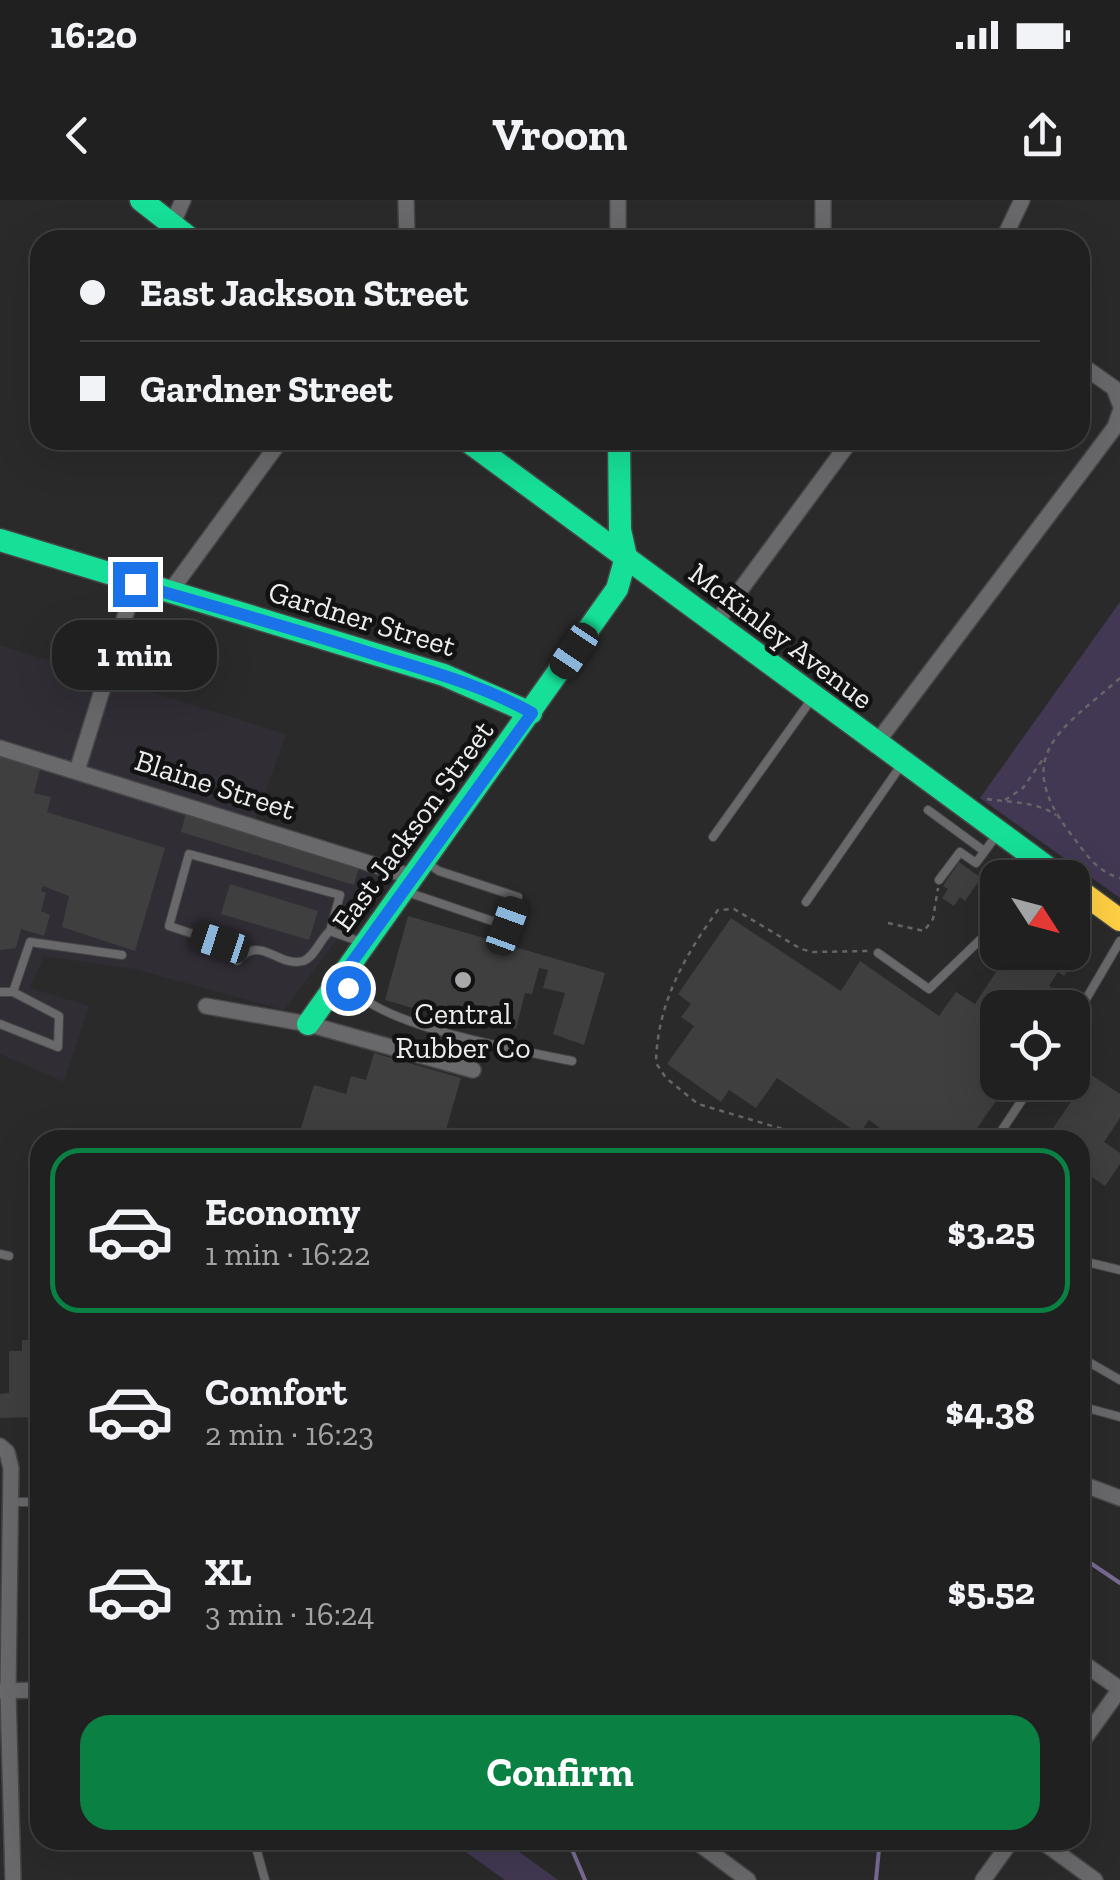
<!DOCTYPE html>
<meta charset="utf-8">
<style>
:root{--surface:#202020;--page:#282829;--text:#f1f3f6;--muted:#a2a3a5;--line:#3d3e3e;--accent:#0b8043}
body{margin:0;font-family:"Zilla Slab",serif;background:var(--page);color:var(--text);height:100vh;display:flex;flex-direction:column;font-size:38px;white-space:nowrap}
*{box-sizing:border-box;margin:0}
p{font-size:32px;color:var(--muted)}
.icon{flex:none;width:55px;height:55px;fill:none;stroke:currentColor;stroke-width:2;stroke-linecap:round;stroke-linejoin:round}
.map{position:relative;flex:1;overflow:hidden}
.sheet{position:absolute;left:30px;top:930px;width:1060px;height:720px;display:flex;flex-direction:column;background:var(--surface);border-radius:30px;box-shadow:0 10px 40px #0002,0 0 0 2px var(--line)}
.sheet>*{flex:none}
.guide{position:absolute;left:30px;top:30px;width:1060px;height:220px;border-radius:30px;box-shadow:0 10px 40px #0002,0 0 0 2px var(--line);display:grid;align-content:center;height:220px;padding:0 50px;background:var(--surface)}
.needle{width:65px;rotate:126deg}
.tools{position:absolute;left:980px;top:660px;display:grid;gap:20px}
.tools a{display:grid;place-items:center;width:110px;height:110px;border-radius:20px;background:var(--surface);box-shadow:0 10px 40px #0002,0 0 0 2px var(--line);font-size:50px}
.end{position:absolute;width:45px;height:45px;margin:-22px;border:12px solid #1a73e8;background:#fff;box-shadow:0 0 0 5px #fff}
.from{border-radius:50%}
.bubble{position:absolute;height:70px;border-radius:30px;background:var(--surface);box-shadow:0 10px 40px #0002,0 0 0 2px var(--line);font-size:32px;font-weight:700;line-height:70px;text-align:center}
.car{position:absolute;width:30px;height:60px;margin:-30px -15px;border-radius:12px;box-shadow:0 0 8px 2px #0007;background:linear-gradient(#222 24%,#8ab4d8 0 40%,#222 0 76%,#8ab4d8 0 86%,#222 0)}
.guide b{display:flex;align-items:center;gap:35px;height:95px;font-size:38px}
.guide b+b{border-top:2px solid var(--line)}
.guide i{width:25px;height:25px;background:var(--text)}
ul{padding:18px 0 0;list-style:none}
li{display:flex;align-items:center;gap:30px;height:165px;margin:0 20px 15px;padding:0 30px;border:5px solid transparent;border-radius:30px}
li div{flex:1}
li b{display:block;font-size:38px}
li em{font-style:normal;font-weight:700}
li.active{border-color:var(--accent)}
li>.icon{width:90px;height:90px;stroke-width:1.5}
.action{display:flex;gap:20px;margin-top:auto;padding:20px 50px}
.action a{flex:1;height:115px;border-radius:30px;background:var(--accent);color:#fff;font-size:40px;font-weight:700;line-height:115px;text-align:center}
.status{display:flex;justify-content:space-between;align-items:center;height:70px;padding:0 50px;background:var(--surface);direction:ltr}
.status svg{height:28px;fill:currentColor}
header{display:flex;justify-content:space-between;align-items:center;height:130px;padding:0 50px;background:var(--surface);font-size:45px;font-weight:700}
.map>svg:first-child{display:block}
.built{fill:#302d35}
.green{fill:#423853}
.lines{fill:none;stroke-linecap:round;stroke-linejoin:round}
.stream{stroke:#796b94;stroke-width:4}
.building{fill:#3f3f40}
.lane-casing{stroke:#464648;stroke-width:10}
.street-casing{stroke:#464648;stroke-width:18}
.fast-casing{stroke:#464648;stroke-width:25}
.slow-casing{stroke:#464648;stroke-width:25}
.path{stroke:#666566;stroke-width:2.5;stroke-dasharray:5 5;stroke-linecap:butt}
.lane{stroke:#69686a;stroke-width:8}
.street{stroke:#69686a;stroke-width:15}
.fast{stroke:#16e098;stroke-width:22}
.slow{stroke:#ffcf43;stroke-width:22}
.route{stroke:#1a73e8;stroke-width:12}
.poi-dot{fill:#a8a7aa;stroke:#121213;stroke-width:4}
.labels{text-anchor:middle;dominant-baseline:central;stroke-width:9;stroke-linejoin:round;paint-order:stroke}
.street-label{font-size:30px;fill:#ecebee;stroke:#121213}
.poi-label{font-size:30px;fill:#ecebee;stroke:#121213}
</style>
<div class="status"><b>16:20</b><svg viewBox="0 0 49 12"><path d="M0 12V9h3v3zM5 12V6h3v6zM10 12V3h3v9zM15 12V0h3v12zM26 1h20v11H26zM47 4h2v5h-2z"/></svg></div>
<header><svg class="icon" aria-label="back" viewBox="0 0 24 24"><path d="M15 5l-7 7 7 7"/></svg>Vroom<svg class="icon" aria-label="share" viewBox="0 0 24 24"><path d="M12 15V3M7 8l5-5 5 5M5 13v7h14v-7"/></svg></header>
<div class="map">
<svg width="1120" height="1680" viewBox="0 0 1120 1680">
<rect width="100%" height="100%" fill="#2a2a2b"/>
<!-- built -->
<polygon class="built" points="0,445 286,534 251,632 386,675 284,810 134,769 44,756 30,788 89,806 64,882 0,854"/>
<!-- green -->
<g class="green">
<polygon points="1120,402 1120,698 980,598"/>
<polygon points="449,1640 503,1640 558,1680 505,1680"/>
</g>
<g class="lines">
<!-- stream -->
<g class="stream">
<polyline points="1080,1356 1120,1383"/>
<polyline points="568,1640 585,1680"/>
<polyline points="876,1680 879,1649"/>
</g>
</g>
<!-- building -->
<g class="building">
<polygon points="0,554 41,566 34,593 51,597 47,612 165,648 135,751 62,727 69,696 43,686 41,691 46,693 41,711 50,715 44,736 21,729 16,748 0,750"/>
<polygon points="186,613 359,667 354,685 181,632"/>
<polygon points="959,662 981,678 965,701 960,697 954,706 942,698 948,689 943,686"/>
<polygon points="230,684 318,711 309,740 221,714"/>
<polygon points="408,716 605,773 584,845 553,834 565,793 543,788 548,770 539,768 532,794 525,793 516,829 425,803 423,811 385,800"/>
<polygon points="731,718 841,791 860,761 939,816 956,792 975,804 1009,752 1071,752 1064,764 1070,767 1064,776 1058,772 1049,786 1061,796 1054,808 1037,803 1034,808 998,808 998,882 1009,882 969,940 896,940 869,920 859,934 777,878 756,908 729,890 721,902 667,864 694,826 681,817 691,804 678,794"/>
<polygon points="374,853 461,878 443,940 298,938 314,885 346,894 351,876 366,880"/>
<polygon points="1090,874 1120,894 1120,918 1104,942 1120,953 1120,964 1105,986 1083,971 1080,975 1080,940 1045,940"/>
<polygon points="22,1140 34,1140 33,1152 36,1152 37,1217 0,1218 0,1194 9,1193 9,1151 22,1151"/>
</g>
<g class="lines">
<!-- lane casing -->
<g class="lane-casing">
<g id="lane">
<polyline points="928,610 984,651"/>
<polyline points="713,637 811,500"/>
<polyline points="1024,678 1034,663"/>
<polyline points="939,680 960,652 976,663 996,636"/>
<polyline points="407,692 507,726 518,697 439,671 425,662"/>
<polyline points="806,702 902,564"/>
<polyline points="245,751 169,726 189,654 340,695 330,731"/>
<polyline points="878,753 929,789 982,738 998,716"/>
<path d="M 237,761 C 260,733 278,768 303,761 C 315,757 320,739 330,731 L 361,742"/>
<path d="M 344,780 C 372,826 519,850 572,861"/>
<polyline points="0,792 13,792 30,742 122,755"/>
<polyline points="1072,823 1120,741"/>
<polyline points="0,824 58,847 59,816 13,792"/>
<polyline points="998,936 1034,882"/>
<polyline points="0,1054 9,1056"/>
<polyline points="1080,1063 1091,1063 1120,1070"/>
<polyline points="1080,1157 1120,1180"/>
<polyline points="1080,1206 1120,1217"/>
<polyline points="10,1302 40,1302"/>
<polyline points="254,1640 265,1680"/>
</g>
</g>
<!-- street casing -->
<g class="street-casing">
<g id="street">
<polyline points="406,0 407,40"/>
<polyline points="172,25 183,0"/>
<polyline points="618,40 618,0"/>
<polyline points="823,40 823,0"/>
<polyline points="1003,40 1022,0"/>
<polyline points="1080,164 1114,188 1120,204"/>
<polyline points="169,393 281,240"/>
<polyline points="716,423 851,240"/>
<polyline points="875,545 1091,259 1115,227 1120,212"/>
<polyline points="0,548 413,677"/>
<polyline points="77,571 135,384"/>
<polyline points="206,806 308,824 473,870"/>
<polyline points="0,1246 7,1252 11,1268 8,1491 13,1680"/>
<polyline points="1080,1283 1120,1298"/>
<polyline points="1080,1461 1120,1489"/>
<polyline points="0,1491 40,1490"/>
<polyline points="1080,1545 1120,1489"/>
<polyline points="694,1640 748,1680"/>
<polyline points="1040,1640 1095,1680"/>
<polyline points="983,1680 1012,1640"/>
</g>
</g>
<!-- fast casing -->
<g class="fast-casing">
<g id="fast">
<polyline points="141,0 192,40"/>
<polyline points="466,240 1062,678"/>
<polyline points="0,340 444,475 531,513"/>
<polyline points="308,824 617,389 626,357 620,330 619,240"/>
</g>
</g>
<!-- slow casing -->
<g class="slow-casing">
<polyline id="slow" points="1072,685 1120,720"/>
</g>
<!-- path -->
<g class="path">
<path d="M 1120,478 C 1063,529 1010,554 1070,633 C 1085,652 1095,671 1120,678"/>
<path d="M 987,599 C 1012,603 1035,601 1056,615"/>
<polyline points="1005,600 1023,588 1043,559"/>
<polyline points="888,723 924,731 933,719 938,688"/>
<path d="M 820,940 L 698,904 L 666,878 L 656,863 C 657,805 684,756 718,710 L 734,709 L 801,749 L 813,752 L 869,751"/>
</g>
<!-- lane -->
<use href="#lane" class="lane"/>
<!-- street -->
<use href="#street" class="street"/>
<!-- fast -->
<use href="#fast" class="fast"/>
<!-- slow -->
<use href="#slow" class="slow"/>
</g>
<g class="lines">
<!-- route -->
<path class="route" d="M 135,384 C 217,407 299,430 380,456 C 432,472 484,486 532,513 L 342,776 L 348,788"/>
</g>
<!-- markers -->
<circle class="poi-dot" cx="463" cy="780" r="10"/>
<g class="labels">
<!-- street labels -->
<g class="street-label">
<text transform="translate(362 419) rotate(17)">Gardner Street</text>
<text transform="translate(781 436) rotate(37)">McKinley Avenue</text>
<text transform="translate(215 585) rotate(18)">Blaine Street</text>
<text transform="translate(413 626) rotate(-54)">East Jackson Street</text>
</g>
<!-- poi labels -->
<g class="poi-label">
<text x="463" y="814">Central<tspan x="463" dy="34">Rubber Co</tspan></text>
</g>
</g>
</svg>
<div class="tools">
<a><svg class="needle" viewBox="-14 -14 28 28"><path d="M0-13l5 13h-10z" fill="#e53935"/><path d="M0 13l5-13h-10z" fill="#a2a3a5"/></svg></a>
<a><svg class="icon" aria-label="locate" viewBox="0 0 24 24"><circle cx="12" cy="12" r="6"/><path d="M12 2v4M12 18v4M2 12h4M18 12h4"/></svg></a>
</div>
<i class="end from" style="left:348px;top:788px"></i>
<i class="end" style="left:135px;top:384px"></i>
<div class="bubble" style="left:52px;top:420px;width:165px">1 min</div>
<i class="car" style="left:574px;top:451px;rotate:214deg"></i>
<i class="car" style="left:507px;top:726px;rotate:20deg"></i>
<i class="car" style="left:220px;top:743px;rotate:288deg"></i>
<div class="guide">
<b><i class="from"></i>East Jackson Street</b>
<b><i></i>Gardner Street</b>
</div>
<section class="sheet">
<ul>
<li class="active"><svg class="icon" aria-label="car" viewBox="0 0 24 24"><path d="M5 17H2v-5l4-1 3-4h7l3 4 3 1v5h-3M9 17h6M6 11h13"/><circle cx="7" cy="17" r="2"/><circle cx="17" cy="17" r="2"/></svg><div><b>Economy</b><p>1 min · 16:22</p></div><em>$3.25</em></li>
<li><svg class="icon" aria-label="car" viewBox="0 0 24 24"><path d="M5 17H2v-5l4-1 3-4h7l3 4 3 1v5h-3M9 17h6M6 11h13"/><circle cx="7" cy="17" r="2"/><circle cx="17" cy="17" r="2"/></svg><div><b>Comfort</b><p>2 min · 16:23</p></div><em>$4.38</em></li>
<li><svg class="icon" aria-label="car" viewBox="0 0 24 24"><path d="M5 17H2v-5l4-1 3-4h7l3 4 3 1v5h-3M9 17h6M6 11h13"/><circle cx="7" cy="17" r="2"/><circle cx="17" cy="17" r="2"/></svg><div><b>XL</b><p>3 min · 16:24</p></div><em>$5.52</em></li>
</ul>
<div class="action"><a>Confirm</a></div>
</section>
</div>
